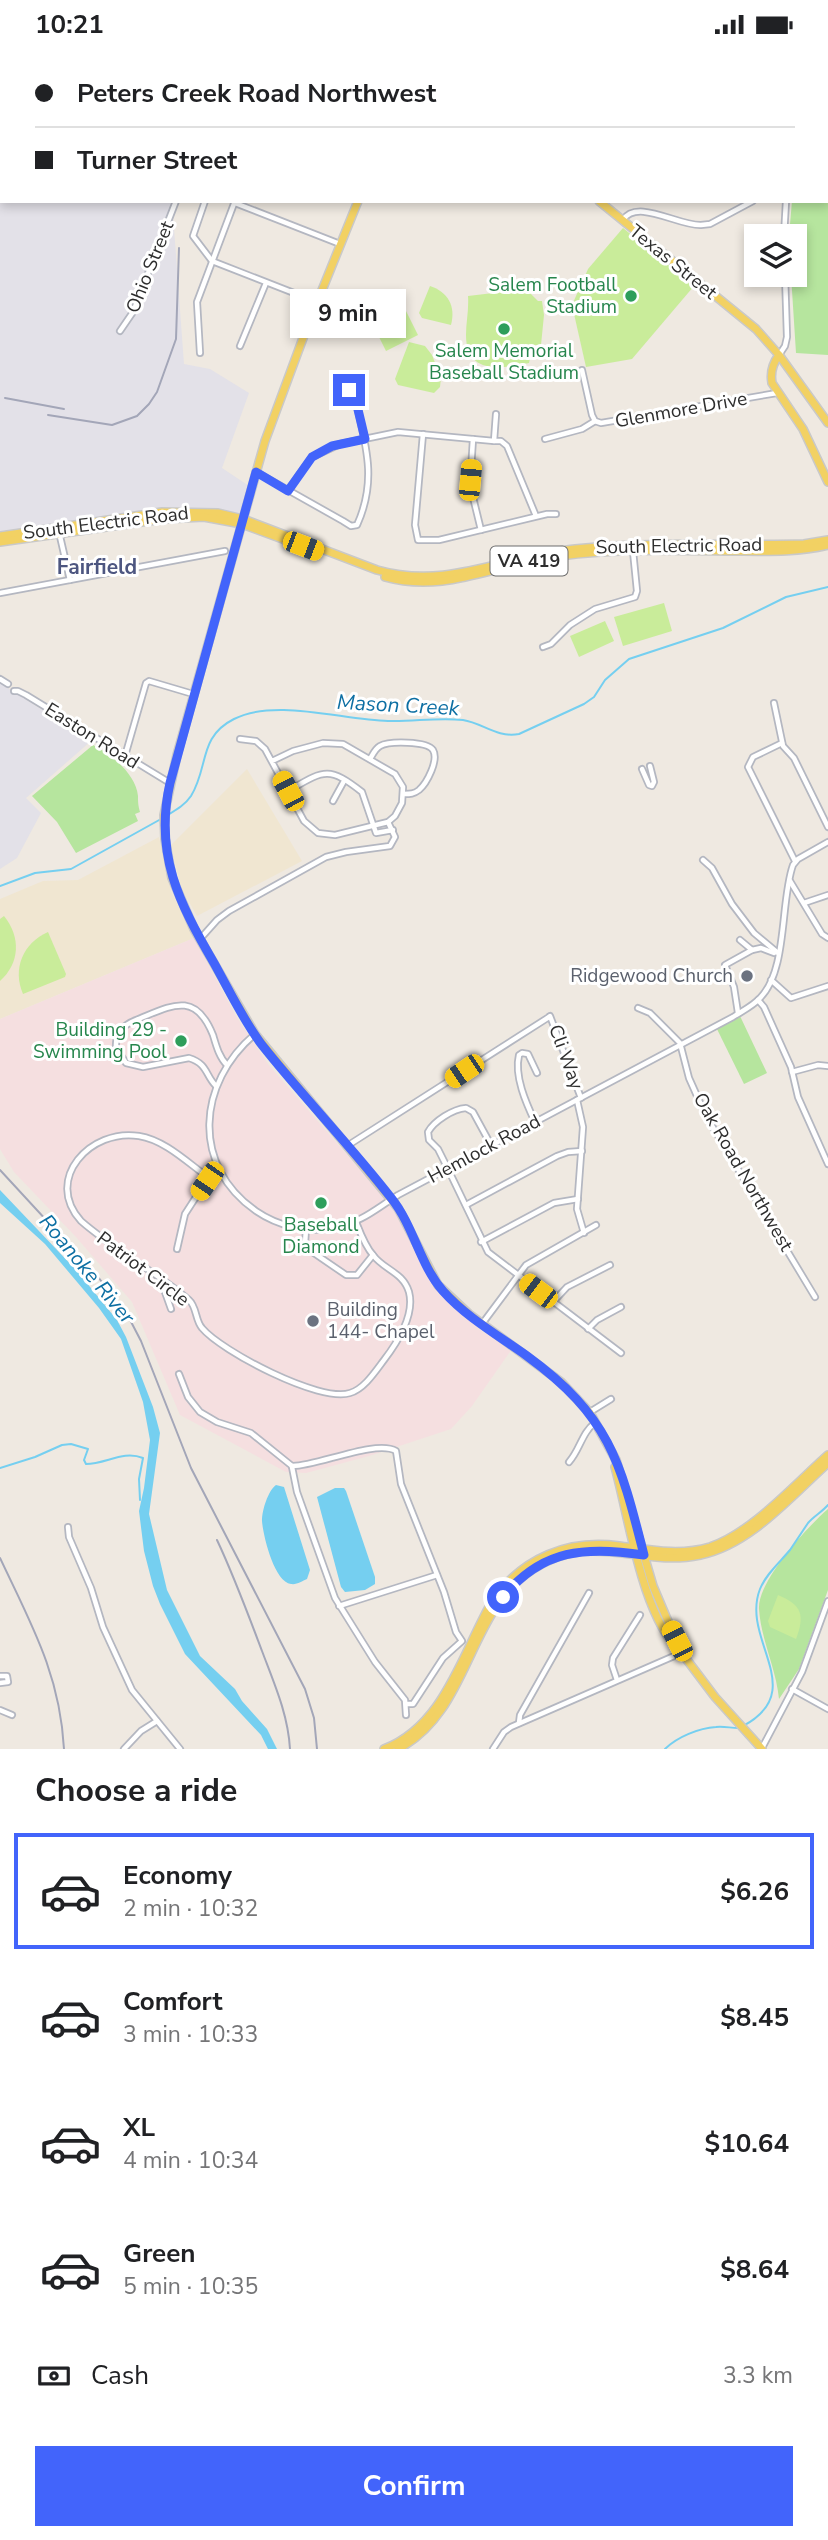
<!DOCTYPE html>
<meta charset="utf-8">
<style>
:root{--surface:#fff;--page:#f2f2f2;--text:#202124;--muted:#757577;--line:#e0e0e0;--accent:#4264fb}
body{margin:0;font-family:"Nunito Sans",sans-serif;background:var(--page);color:var(--text);height:100vh;display:flex;flex-direction:column;font-size:26px;white-space:nowrap}
*{box-sizing:border-box;margin:0}
p{font-size:23px;color:var(--muted)}
.icon{flex:none;width:38px;height:38px;fill:none;stroke:currentColor;stroke-width:2;stroke-linecap:round;stroke-linejoin:round}
.map{position:relative;height:1700px;overflow:hidden}
.details{display:flex;flex-direction:column;background:var(--surface);flex:1}
.details>*{flex:none}
.guide{position:absolute;left:0px;top:0px;width:830px;height:154px;box-shadow:0 4px 10px #0003;display:grid;align-content:center;height:154px;padding:0 35px;background:var(--surface)}
.tools{position:absolute;left:744px;top:175px;display:grid;gap:14px}
.tools a{display:grid;place-items:center;width:63px;height:63px;border-radius:0px;background:var(--surface);box-shadow:0 4px 10px #0003;font-size:35px}
.end{position:absolute;width:32px;height:32px;margin:-16px;border:9px solid #4264fb;background:#fff;box-shadow:0 0 0 4px #fff}
.from{border-radius:50%}
.bubble{position:absolute;height:49px;border-radius:0px;background:var(--surface);box-shadow:0 4px 10px #0003;font-size:23px;font-weight:700;line-height:49px;text-align:center}
.car{position:absolute;width:21px;height:42px;margin:-21px -10px;border-radius:9px;box-shadow:0 0 5px 2px #0007;background:linear-gradient(#f5c518 24%,#345 0 40%,#f5c518 0 76%,#345 0 86%,#f5c518 0)}
.guide b{display:flex;align-items:center;gap:24px;height:66px;font-size:26px}
.guide b+b{border-top:2px solid var(--line)}
.guide i{width:18px;height:18px;background:var(--text)}
ul{padding:0;list-style:none}
li{display:flex;align-items:center;gap:21px;height:116px;margin:0 14px 10px;padding:0 21px;border:4px solid transparent;border-radius:0px}
li div{flex:1}
li b{display:block;font-size:26px}
li em{font-style:normal;font-weight:700}
li.on{border-color:var(--accent)}
li>.icon{width:63px;height:63px;stroke-width:1.5}
h2{padding:0 35px;font-size:32px;line-height:84px}
.pay{display:flex;align-items:center;gap:18px;height:77px;padding:0 35px;font-size:26px}
.pay p{margin-inline-start:auto}
.button{display:flex;gap:14px;margin-top:auto;padding:14px 35px}
.button a{flex:1;height:80px;border-radius:0px;background:var(--accent);color:#fff;font-size:28px;font-weight:700;line-height:80px;text-align:center}
.status{display:flex;justify-content:space-between;align-items:center;height:49px;padding:0 35px;background:var(--surface);direction:ltr}
.status svg{height:19px;fill:currentColor}
.map>svg:first-child{display:block}
.industrial{fill:#e3e1e8}
.education{fill:#f0e6d1}
.medical{fill:#f5dfe0}
.green{fill:#b6e59e}
.pitch{fill:#c9ec9a}
.water{fill:#75cff0}
.lines{fill:none;stroke-linecap:round;stroke-linejoin:round}
.stream{stroke:#75cff0;stroke-width:2}
.minor-casing{stroke:#b4b7c1;stroke-width:8}
.major-casing{stroke:#c9c9c9;stroke-width:10}
.minor{stroke:#fff;stroke-width:4.5}
.major{stroke:#f2d163;stroke-width:7}
.rail{stroke:#a3a6b8;stroke-width:2}
.route{stroke:#4264fb;stroke-width:9}
.leisure-dot{fill:#2e9e5b;stroke:#fff;stroke-width:2.5}
.worship-dot{fill:#6b7280;stroke:#fff;stroke-width:2.5}
.labels{text-anchor:middle;dominant-baseline:central;stroke-width:6;stroke-linejoin:round;paint-order:stroke}
.shield{fill:#fff;stroke:#6d6d6d;stroke-width:2}
.shield-label{font-size:18px;font-weight:bold;fill:#2e2e2e}
.street-label{font-size:19px;fill:#2e2e2e;stroke:#fff}
.leisure-label{font-size:19px;fill:#27864d;stroke:#fff;text-anchor:end}
.worship-label{font-size:19px;fill:#5b616d;stroke:#fff;text-anchor:end}
.neighbourhood-label{font-size:21px;font-weight:bold;fill:#4d5680;stroke:#fff}
.water-label{font-size:21px;font-style:italic;fill:#0d6fa3;stroke:#fff}
</style>
<div class="status"><b>10:21</b><svg viewBox="0 0 49 12"><path d="M0 12V9h3v3zM5 12V6h3v6zM10 12V3h3v9zM15 12V0h3v12zM26 1h20v11H26zM47 4h2v5h-2z"/></svg></div>
<div class="map">
<svg width="828" height="1700" viewBox="0 0 828 1700">
<rect width="100%" height="100%" fill="#efe9e1"/>
<!-- industrial -->
<g class="industrial">
<polygon points="0,0 96,2 2,2 2,152 172,152 184,315 210,320 249,344 222,419 249,437 242,467 171,461 0,485"/>
<polygon points="0,634 91,692 26,749 41,764 17,809 0,820"/>
</g>
<!-- education -->
<g class="education">
<polygon points="247,720 302,812 197,867 181,839 171,796"/>
<polygon points="159,788 171,842 194,889 0,970 0,850 43,832 78,831"/>
</g>
<!-- medical -->
<polygon class="medical" points="194,889 236,967 268,1015 384,1148 403,1173 427,1225 438,1244 483,1283 512,1300 472,1357 451,1380 369,1407 306,1424 286,1423 180,1366 132,1253 76,1188 14,1123 0,1100 0,970"/>
<!-- green -->
<g class="green">
<polygon points="778,0 828,0 828,306 796,304 791,226 794,226 794,187 789,187 792,152 828,152 828,2"/>
<path d="M 93,696 C 111,705 136,725 138,747 C 138,752 138,756 140,763 L 135,765 L 138,772 L 76,804 L 57,773 L 32,747 Z"/>
<polygon points="740,967 767,1024 744,1035 716,978"/>
<path d="M 828,1460 L 828,1541 L 799,1620 L 779,1650 C 776,1619 761,1591 759,1560 C 757,1533 807,1478 828,1460 Z"/>
</g>
<!-- pitch -->
<g class="pitch">
<polygon points="623,179 694,237 632,310 586,318 572,256 588,220"/>
<path d="M 430,237 C 448,243 456,257 451,276 L 422,269 L 419,264 Z"/>
<path d="M 519,241 L 532,243 L 531,245 L 538,252 L 542,252 L 544,266 L 541,296 L 533,296 L 529,314 C 502,320 466,326 466,286 C 466,273 469,261 468,247 Z"/>
<polygon points="403,256 418,286 386,302 371,272"/>
<polygon points="409,293 425,297 432,306 441,329 440,338 434,344 398,336 395,330"/>
<polygon points="664,554 672,582 623,597 614,568"/>
<polygon points="605,572 614,592 579,608 570,587"/>
<path d="M 4,867 C 21,888 20,914 0,932 L 0,870 Z"/>
<path d="M 48,883 L 66,925 L 65,928 L 23,945 C 12,920 23,894 48,883 Z"/>
<path d="M 778,1546 C 802,1556 805,1566 796,1590 L 770,1578 L 768,1572 Z"/>
</g>
<!-- water -->
<g class="water">
<polygon points="0,1141 77,1222 117,1271 126,1288 153,1358 160,1384 149,1465 167,1541 200,1607 235,1640 242,1652 267,1680 277,1700 268,1700 261,1686 185,1605 160,1555 153,1537 144,1502 139,1462 144,1439 150,1391 143,1353 121,1290 99,1259 45,1195 0,1154"/>
<path d="M 276,1436 L 284,1438 L 310,1521 L 307,1530 C 302,1532 297,1536 291,1535 C 274,1533 263,1486 262,1472 C 262,1461 268,1442 276,1436 Z"/>
<polygon points="335,1439 344,1439 346,1442 375,1528 375,1535 365,1541 345,1543 341,1538 317,1448"/>
</g>
<g class="lines">
<!-- stream -->
<g class="stream">
<path d="M 166,767 C 176,761 185,756 191,747 C 209,718 198,688 234,670 C 276,649 342,671 388,672 C 413,673 437,668 463,671 C 483,674 496,689 519,685 L 584,655 L 594,648 L 605,631 L 629,610 L 723,579 L 786,548 L 828,538"/>
<polyline points="0,837 35,824 71,820 161,770"/>
<path d="M 0,1419 L 35,1408 L 62,1396 L 71,1395 L 88,1400 L 84,1411 L 86,1415 C 106,1415 123,1401 143,1409 L 139,1430 L 140,1451"/>
<path d="M 743,1677 C 810,1641 740,1591 760,1540 C 766,1525 780,1513 790,1501 C 796,1492 802,1483 808,1474 C 814,1467 822,1463 828,1456"/>
<path d="M 665,1700 C 677,1688 699,1679 716,1678 C 723,1677 731,1679 738,1679"/>
</g>
<!-- minor casing -->
<g class="minor-casing">
<g id="minor">
<polyline points="259,0 260,2"/>
<polyline points="631,0 632,2"/>
<polyline points="714,0 716,2"/>
<polyline points="772,0 773,2"/>
<polyline points="41,1 45,0"/>
<polyline points="148,2 150,0"/>
<polyline points="246,2 248,0"/>
<polyline points="0,130 2,128"/>
<polyline points="205,152 193,187 212,212 317,253"/>
<polyline points="235,154 340,195"/>
<path d="M 623,171 C 637,149 678,177 701,176 L 710,175 L 753,152"/>
<polyline points="784,187 786,152"/>
<polyline points="120,282 133,263 176,152"/>
<polyline points="240,297 266,234"/>
<polyline points="200,304 197,253 235,152"/>
<polyline points="779,306 785,297 787,288 785,226"/>
<polyline points="582,321 592,366 595,372 601,374 777,344"/>
<polyline points="423,385 415,476 418,491 439,491 547,465 556,465"/>
<polyline points="473,390 470,436 481,481"/>
<polyline points="545,390 582,380 595,372"/>
<polyline points="494,392 496,365"/>
<path d="M 256,423 L 343,472 L 351,477 L 357,476 C 378,430 365,394 355,348 L 348,340 L 337,339"/>
<polyline points="288,441 312,408 340,395 398,383 494,392 501,392 507,397 536,467"/>
<polyline points="59,483 70,531"/>
<polyline points="0,544 225,502"/>
<polyline points="543,598 551,595 570,576 595,560 635,548 637,542 633,502"/>
<polyline points="0,630 8,635"/>
<polyline points="14,642 18,642 26,646 170,734"/>
<polyline points="774,654 783,697 794,709 828,778"/>
<polyline points="240,690 256,692 265,700 304,772 318,784 335,786 388,773 395,767 402,754 403,738 395,725 343,695 323,694 293,702 272,712"/>
<polyline points="782,694 753,708 748,718 795,812"/>
<polyline points="125,707 146,634 149,632 193,645"/>
<path d="M 370,710 C 373,705 375,700 380,697 C 389,692 427,692 433,701 C 439,711 427,734 419,741 C 414,745 410,745 404,745"/>
<polyline points="642,720 649,736 652,737 654,733 650,717"/>
<path d="M 288,742 C 323,722 328,716 362,743 L 376,784 L 393,781"/>
<polyline points="333,752 344,732"/>
<polyline points="703,811 712,819 732,855 754,884 778,904"/>
<polyline points="790,832 822,885 828,889"/>
<polyline points="804,854 828,846"/>
<polyline points="200,890 217,871 229,862 326,808 346,803 390,797 395,788 388,773"/>
<polyline points="740,891 752,901 761,899 774,904"/>
<polyline points="771,931 791,949 828,937"/>
<polyline points="758,951 764,958 791,1018 798,1048 828,1115"/>
<polyline points="638,959 650,964 680,994 689,1029 706,1067 815,1248"/>
<polyline points="738,964 734,938 725,916 752,901"/>
<polyline points="550,967 581,1049"/>
<path d="M 255,985 C 197,1034 191,1117 256,1162 C 278,1177 307,1184 332,1179 C 363,1173 374,1161 398,1146 L 733,968 C 742,962 753,957 760,949 C 788,921 780,852 793,816 L 798,810 L 828,793"/>
<polyline points="792,1023 818,1016 828,1017"/>
<path d="M 216,1037 C 205,1026 208,1015 189,1009 L 143,1018 L 126,1014 L 116,999 C 115,984 123,976 136,971 C 171,957 195,941 213,986 C 216,996 219,1008 227,1016"/>
<polyline points="577,1051 583,1078 577,1160 584,1184"/>
<path d="M 535,1073 C 526,1054 514,1027 519,1006 L 522,1004 L 528,1005 L 537,1024"/>
<path d="M 491,1096 L 473,1063 L 466,1059 C 453,1060 434,1072 428,1083 L 429,1091 L 438,1100 L 448,1120 L 488,1203 L 621,1304"/>
<polyline points="347,1097 549,968"/>
<path d="M 209,1129 C 188,1114 165,1091 139,1087 C 91,1079 43,1130 81,1172 C 114,1201 155,1222 189,1251 C 197,1258 195,1271 202,1279 C 221,1302 320,1354 350,1344 C 364,1340 375,1323 384,1311 C 397,1294 415,1266 409,1243 C 403,1223 384,1221 373,1206 C 365,1197 360,1183 356,1173"/>
<polyline points="466,1156 557,1107 568,1103 582,1102"/>
<polyline points="306,1180 305,1195 308,1200 346,1226 357,1226 373,1206"/>
<polyline points="481,1193 554,1154 578,1150"/>
<polyline points="177,1200 185,1165 216,1117"/>
<polyline points="161,1232 171,1260"/>
<polyline points="553,1253 567,1238 610,1216"/>
<polyline points="482,1275 526,1216 596,1176"/>
<polyline points="588,1280 597,1271 621,1258"/>
<polyline points="179,1325 188,1348 200,1363 217,1373 251,1384 292,1417"/>
<polyline points="590,1363 611,1350"/>
<path d="M 569,1413 C 580,1401 582,1383 595,1374"/>
<path d="M 292,1417 C 315,1418 376,1390 396,1402 L 401,1435 L 444,1543 L 456,1583 L 462,1592 L 443,1609 L 413,1655 L 406,1655"/>
<polyline points="292,1418 297,1443 335,1549 375,1613 405,1651 406,1666"/>
<polyline points="68,1478 69,1488 91,1539 103,1578 132,1641 180,1700"/>
<polyline points="339,1557 437,1526"/>
<polyline points="0,1627 7,1627 8,1633 0,1634"/>
<polyline points="617,1631 612,1616 613,1609 640,1566"/>
<polyline points="792,1640 828,1660"/>
<polyline points="0,1661 12,1666"/>
<polyline points="519,1674 520,1666 589,1544"/>
<polyline points="762,1699 802,1623 828,1552"/>
<polyline points="124,1700 141,1682 157,1672"/>
<polyline points="493,1700 504,1683 511,1678 681,1604"/>
</g>
</g>
<!-- major casing -->
<g class="major-casing">
<g id="major">
<polyline points="465,0 467,2"/>
<polyline points="410,2 411,0"/>
<polyline points="422,2 423,0"/>
<polyline points="358,152 306,281 265,392 177,706 164,766 165,790 172,829 194,880 255,985 398,1159 438,1236 469,1265 561,1333 590,1364 616,1411 653,1537 681,1603 715,1648 762,1700"/>
<polyline points="599,152 756,280 779,306 828,374"/>
<path d="M 779,306 C 773,314 770,323 772,334 L 803,380 L 828,433"/>
<path d="M 0,487 L 162,463 L 218,464 L 243,470 L 377,521 C 449,541 504,507 575,500 C 651,492 728,497 804,495 L 828,491"/>
<polyline points="0,493 163,470 204,468 242,475 318,503"/>
<path d="M 385,528 C 439,543 484,521 536,511 C 598,499 664,501 727,502 C 760,502 796,504 828,496"/>
<path d="M 615,1418 C 629,1468 642,1568 681,1603"/>
<path d="M 384,1700 C 445,1677 463,1602 493,1551 C 523,1509 568,1490 619,1497 C 650,1501 680,1507 710,1498 C 752,1484 795,1435 828,1406"/>
<path d="M 398,1700 C 470,1663 467,1562 533,1520 C 593,1481 640,1519 700,1506 C 750,1496 791,1447 828,1414"/>
</g>
</g>
<!-- minor -->
<use href="#minor" class="minor"/>
<!-- major -->
<use href="#major" class="major"/>
<!-- rail -->
<g class="rail">
<polyline points="5,349 64,360"/>
<polyline points="48,366 112,376 137,367 149,355 157,343 176,290 179,199"/>
<polyline points="0,1121 95,1224 128,1267 141,1292 191,1419 305,1640 314,1669 317,1700"/>
<path d="M 217,1491 C 234,1527 248,1565 262,1602 C 274,1634 288,1665 290,1700"/>
<path d="M 0,1509 C 31,1575 60,1625 64,1700"/>
</g>
</g>
<g class="lines">
<!-- route -->
<path class="route" d="M 349,341 L 355,348 L 365,390 L 332,397 L 312,408 L 288,442 L 256,423 L 170,734 C 154,805 179,854 214,914 C 229,941 243,971 262,996 C 304,1049 351,1097 392,1150 C 414,1178 420,1216 443,1242 C 466,1268 499,1287 527,1307 C 609,1367 620,1411 644,1506 C 586,1497 542,1500 503,1548"/>
</g>
<!-- markers -->
<g class="leisure-dot">
<circle cx="631" cy="247" r="7"/>
<circle cx="504" cy="280" r="7"/>
<circle cx="181" cy="992" r="7"/>
<circle cx="321" cy="1154" r="7"/>
</g>
<g class="worship-dot">
<circle cx="747" cy="927" r="7"/>
<circle cx="313" cy="1272" r="7"/>
</g>
<g class="labels">
<!-- shield labels -->
<rect class="shield" x="490.5" y="497.5" width="77" height="29" rx="5"/>
<g class="shield-label">
<text x="529" y="512">VA 419</text>
</g>
<!-- street labels -->
<g class="street-label">
<text transform="translate(673 213) rotate(39)">Texas Street</text>
<text transform="translate(150 218) rotate(-68)">Ohio Street</text>
<text transform="translate(681 361) rotate(-10)">Glenmore Drive</text>
<text transform="translate(106 474) rotate(-7)">South Electric Road</text>
<text transform="translate(679 497) rotate(-1)">South Electric Road</text>
<text transform="translate(92 687) rotate(32)">Easton Road</text>
<text transform="translate(566 1008) rotate(70)">Cli Way</text>
<text transform="translate(484 1100) rotate(-28)">Hemlock Road</text>
<text transform="translate(743 1123) rotate(60)">Oak Road Northwest</text>
<text transform="translate(143 1220) rotate(37)">Patriot Circle</text>
</g>
<!-- leisure labels -->
<g class="leisure-label">
<text x="617" y="236">Salem Football<tspan x="617" dy="22">Stadium</tspan></text>
<text x="504" y="302" text-anchor="middle">Salem Memorial<tspan x="504" dy="22">Baseball Stadium</tspan></text>
<text x="167" y="981">Building 29 -<tspan x="167" dy="22">Swimming Pool</tspan></text>
<text x="321" y="1176" text-anchor="middle">Baseball<tspan x="321" dy="22">Diamond</tspan></text>
</g>
<!-- worship labels -->
<g class="worship-label">
<text x="733" y="927">Ridgewood Church</text>
<text x="327" y="1261" text-anchor="start">Building<tspan x="327" dy="22">144- Chapel</tspan></text>
</g>
<!-- neighbourhood labels -->
<g class="neighbourhood-label">
<text x="97" y="518">Fairfield</text>
</g>
<!-- water labels -->
<g class="water-label">
<text transform="translate(398 656) rotate(3)">Mason Creek</text>
<text transform="translate(87 1220) rotate(50)">Roanoke River</text>
</g>
</g>
</svg>
<div class="tools">
<a><svg class="icon" aria-label="layers" viewBox="0 0 24 24"><path d="M12 4l9 5-9 5-9-5zM3 14l9 5 9-5"/></svg></a>
</div>
<i class="end from" style="left:503px;top:1548px"></i>
<i class="end" style="left:349px;top:341px"></i>
<div class="bubble" style="left:290px;top:240px;width:116px">9 min</div>
<i class="car" style="left:470px;top:431px;rotate:5deg"></i>
<i class="car" style="left:303px;top:497px;rotate:111deg"></i>
<i class="car" style="left:288px;top:742px;rotate:332deg"></i>
<i class="car" style="left:464px;top:1022px;rotate:236deg"></i>
<i class="car" style="left:207px;top:1132px;rotate:214deg"></i>
<i class="car" style="left:538px;top:1242px;rotate:307deg"></i>
<i class="car" style="left:677px;top:1592px;rotate:333deg"></i>
<div class="guide">
<b><i class="from"></i>Peters Creek Road Northwest</b>
<b><i></i>Turner Street</b>
</div>
</div>
<section class="details">
<h2>Choose a ride</h2>
<ul>
<li class="on"><svg class="icon" aria-label="car" viewBox="0 0 24 24"><path d="M5 17H2v-5l4-1 3-4h7l3 4 3 1v5h-3M9 17h6M6 11h13"/><circle cx="7" cy="17" r="2"/><circle cx="17" cy="17" r="2"/></svg><div><b>Economy</b><p>2 min · 10:32</p></div><em>$6.26</em></li>
<li><svg class="icon" aria-label="car" viewBox="0 0 24 24"><path d="M5 17H2v-5l4-1 3-4h7l3 4 3 1v5h-3M9 17h6M6 11h13"/><circle cx="7" cy="17" r="2"/><circle cx="17" cy="17" r="2"/></svg><div><b>Comfort</b><p>3 min · 10:33</p></div><em>$8.45</em></li>
<li><svg class="icon" aria-label="car" viewBox="0 0 24 24"><path d="M5 17H2v-5l4-1 3-4h7l3 4 3 1v5h-3M9 17h6M6 11h13"/><circle cx="7" cy="17" r="2"/><circle cx="17" cy="17" r="2"/></svg><div><b>XL</b><p>4 min · 10:34</p></div><em>$10.64</em></li>
<li><svg class="icon" aria-label="car" viewBox="0 0 24 24"><path d="M5 17H2v-5l4-1 3-4h7l3 4 3 1v5h-3M9 17h6M6 11h13"/><circle cx="7" cy="17" r="2"/><circle cx="17" cy="17" r="2"/></svg><div><b>Green</b><p>5 min · 10:35</p></div><em>$8.64</em></li>
</ul>
<div class="pay"><svg class="icon" aria-label="cash" viewBox="0 0 24 24"><path d="M3 7h18v10H3z"/><circle cx="12" cy="12" r="2"/></svg>Cash<p>3.3 km</p></div>
<div class="button"><a>Confirm</a></div>
</section>
